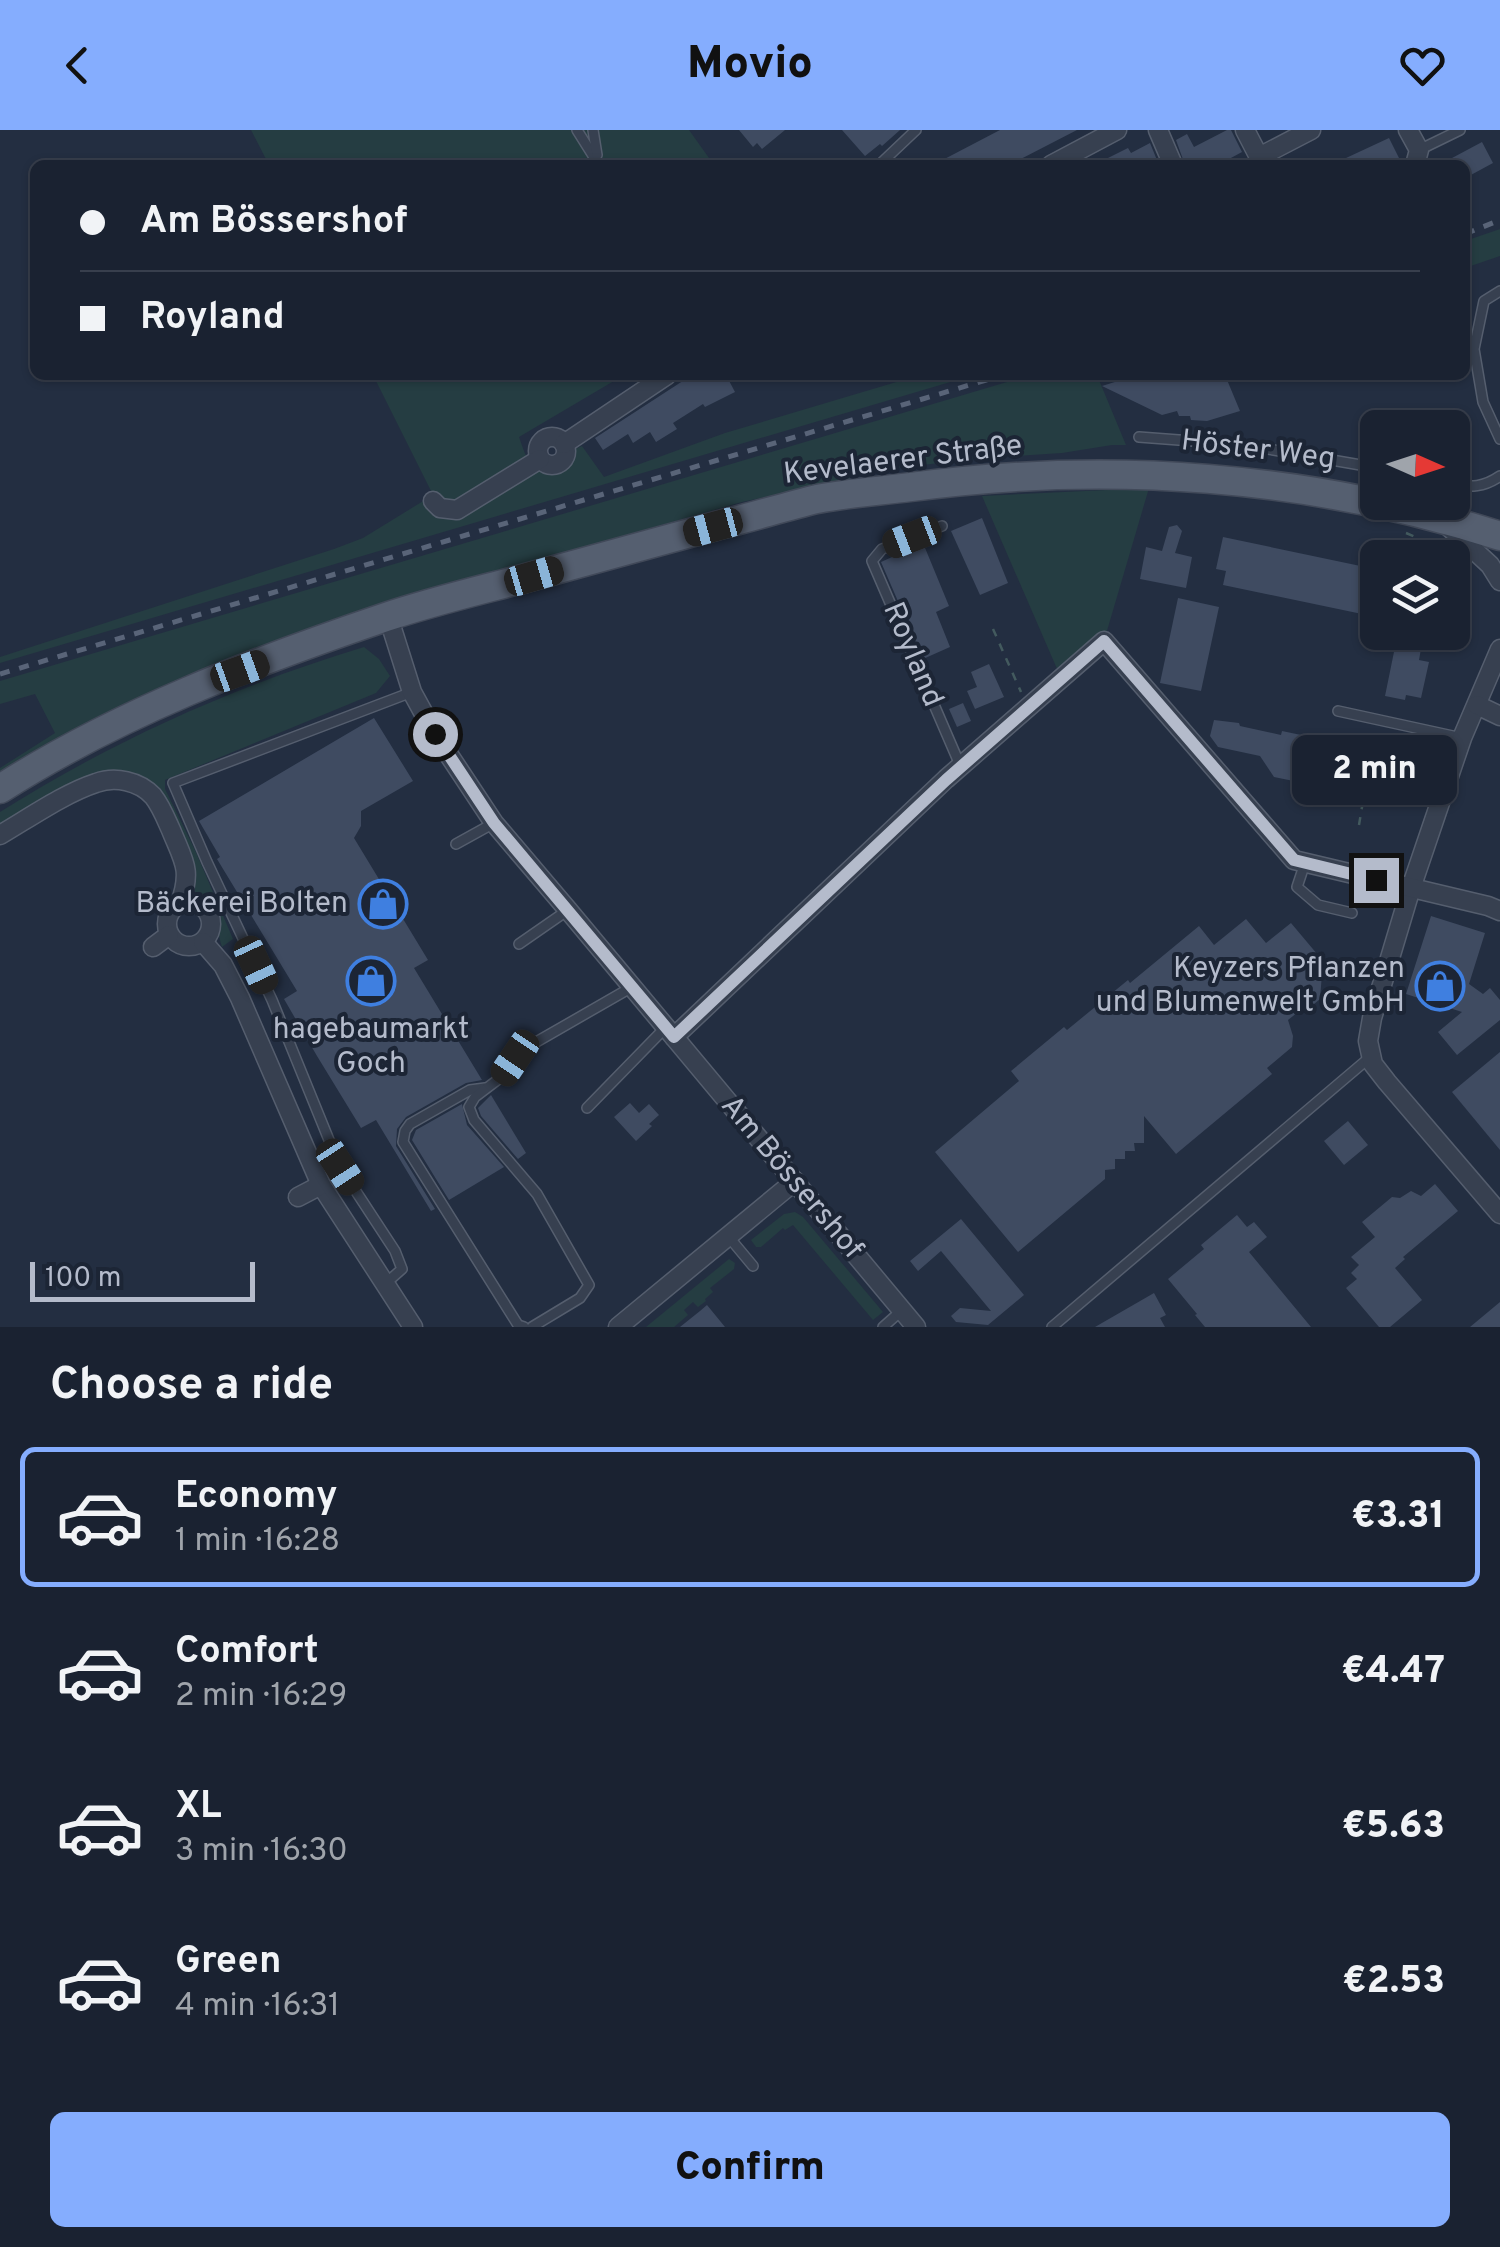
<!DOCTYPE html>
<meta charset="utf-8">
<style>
:root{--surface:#1a2231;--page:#272f3d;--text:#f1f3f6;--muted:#9fa4ab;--line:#383f4d;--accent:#85adfe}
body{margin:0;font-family:Overpass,sans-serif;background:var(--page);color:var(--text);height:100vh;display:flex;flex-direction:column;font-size:38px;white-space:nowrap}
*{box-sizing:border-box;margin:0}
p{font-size:32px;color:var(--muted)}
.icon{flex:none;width:55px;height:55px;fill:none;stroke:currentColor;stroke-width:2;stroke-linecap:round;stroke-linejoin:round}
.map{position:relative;height:1197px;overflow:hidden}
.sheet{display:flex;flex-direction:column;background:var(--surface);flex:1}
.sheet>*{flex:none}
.top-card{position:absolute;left:30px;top:30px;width:1440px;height:220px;border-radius:15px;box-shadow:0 2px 8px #0004,0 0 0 2px var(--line);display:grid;align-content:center;height:220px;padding:0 50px;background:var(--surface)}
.needle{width:65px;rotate:93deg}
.controls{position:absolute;left:1360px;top:280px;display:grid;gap:20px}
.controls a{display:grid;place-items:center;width:110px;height:110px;border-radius:15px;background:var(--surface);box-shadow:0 2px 8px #0004,0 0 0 2px var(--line);font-size:50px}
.scale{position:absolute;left:30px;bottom:25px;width:225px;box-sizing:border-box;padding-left:10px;border:5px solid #b4bbcb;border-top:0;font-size:28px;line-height:35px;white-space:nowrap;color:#b4bbcb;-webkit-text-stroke:8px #1c2535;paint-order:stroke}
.end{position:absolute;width:45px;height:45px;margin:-22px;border:12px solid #b4bbcb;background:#111;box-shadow:0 0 0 5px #111}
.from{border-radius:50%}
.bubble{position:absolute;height:70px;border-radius:15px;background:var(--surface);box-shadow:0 2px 8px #0004,0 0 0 2px var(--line);font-size:32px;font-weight:800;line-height:70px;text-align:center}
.car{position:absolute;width:30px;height:60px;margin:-30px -15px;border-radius:12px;box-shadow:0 0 8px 2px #0007;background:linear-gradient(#222 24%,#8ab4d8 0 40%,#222 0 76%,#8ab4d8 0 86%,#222 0)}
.top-card b{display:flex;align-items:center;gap:35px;height:95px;font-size:38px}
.top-card b+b{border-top:2px solid var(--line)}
.top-card i{width:25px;height:25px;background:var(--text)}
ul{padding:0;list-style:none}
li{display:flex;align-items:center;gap:30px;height:140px;margin:0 20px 15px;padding:0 30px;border:5px solid transparent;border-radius:15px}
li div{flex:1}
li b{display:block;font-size:38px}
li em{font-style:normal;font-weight:800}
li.active{border-color:var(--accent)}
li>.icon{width:90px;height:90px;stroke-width:1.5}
h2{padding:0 50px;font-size:45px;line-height:120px}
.cta{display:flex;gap:20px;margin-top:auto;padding:20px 50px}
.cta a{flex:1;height:115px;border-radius:15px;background:var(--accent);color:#111;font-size:40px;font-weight:800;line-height:115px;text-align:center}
header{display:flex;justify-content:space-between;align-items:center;height:130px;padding:0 50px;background:var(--accent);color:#111;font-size:45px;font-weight:800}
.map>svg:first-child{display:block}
.green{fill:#253d42}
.building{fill:#3f4b61}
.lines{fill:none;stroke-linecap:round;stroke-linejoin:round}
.service-casing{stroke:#555e6e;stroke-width:12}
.minor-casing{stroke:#555e6e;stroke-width:21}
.primary-casing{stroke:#414959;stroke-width:31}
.path{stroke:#435a5e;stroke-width:2.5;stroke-dasharray:8 8;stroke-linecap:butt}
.service{stroke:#374050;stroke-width:9}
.minor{stroke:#374050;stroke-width:18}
.primary{stroke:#555f70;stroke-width:28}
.rail{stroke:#596478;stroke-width:5;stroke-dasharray:10 10;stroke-linecap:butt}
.route{stroke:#b4bbcb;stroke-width:12}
.labels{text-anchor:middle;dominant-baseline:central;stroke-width:8;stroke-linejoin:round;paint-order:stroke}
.street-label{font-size:30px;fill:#b4bbcb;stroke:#1c2535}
.poi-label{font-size:30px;fill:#b4bbcb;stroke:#1c2535;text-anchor:end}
</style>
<header><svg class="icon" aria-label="back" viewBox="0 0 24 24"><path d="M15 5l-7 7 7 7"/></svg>Movio<svg class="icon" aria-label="heart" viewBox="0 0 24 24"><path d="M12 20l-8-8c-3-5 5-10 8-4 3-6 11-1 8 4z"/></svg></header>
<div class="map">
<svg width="1500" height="1197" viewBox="0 0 1500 1197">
<rect width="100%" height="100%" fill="#232e41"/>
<!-- green -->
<g class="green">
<polygon points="251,0 689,0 714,35 269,35"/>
<polygon points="1500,99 1500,126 1465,138 1465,111"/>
<path d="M 373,245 L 624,245 L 519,307 C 523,318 526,330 535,338 C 551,353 569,339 571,321 L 582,316 L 604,347 L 725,303 L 920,245 L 974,245 L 0,533 L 0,527 L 334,419 L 363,408 L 433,365 Z"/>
<polygon points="1031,245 1113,245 1099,250 1126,315 1112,315 1062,323 984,328 878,340 857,347 742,372 337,488 118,581 0,649 0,638 55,603 35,564 0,574 0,551"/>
<polygon points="1149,358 1104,511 1061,548 982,366"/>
<path d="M 364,517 L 379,529 L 390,546 L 376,563 L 165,650 L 165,659 L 195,720 L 233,809 L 222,817 C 213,790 226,773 190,763 L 195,748 L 194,740 L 139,647 L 127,642 L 114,642 L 0,695 L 0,682 C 114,610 235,556 364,517 Z"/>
<polygon points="795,1082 803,1087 883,1182 873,1190 793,1095 785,1100 783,1098 761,1117 756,1117 751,1110 784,1084"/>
<polygon points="729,1129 735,1133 734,1139 710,1158 713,1162 705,1169 706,1171 698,1177 693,1172 684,1180 688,1185 674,1197 646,1197"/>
</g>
<!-- building -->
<g class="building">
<polygon points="739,0 785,0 762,19 757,13 753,17"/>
<polygon points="842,0 900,0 882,16 880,14 865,26"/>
<polygon points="1000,0 1077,0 1009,35 933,35"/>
<polygon points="1227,0 1231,0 1242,22 1218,35 1185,35 1176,10 1187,4 1194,17"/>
<polygon points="1389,8 1400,30 1390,35 1331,35"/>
<polygon points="1482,12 1493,33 1469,46 1465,35 1439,35"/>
<polygon points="1150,13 1159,35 1094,35 1128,18 1131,23"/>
<polygon points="692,245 726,245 735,262 705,277 703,274 673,293 677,299 656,312 650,302 633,313 628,304 603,320 595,308"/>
<polygon points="1137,245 1225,245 1240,281 1207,291 1191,290 1190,286 1179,286 1177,281 1162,285 1102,256"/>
<polygon points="982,388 1008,453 980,465 951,401"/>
<polygon points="1177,395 1182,401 1175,423 1192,427 1186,458 1140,449 1146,417 1162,421 1169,397"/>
<polygon points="1223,407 1370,438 1368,445 1378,447 1378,484 1366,466 1362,484 1223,455 1226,441 1216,439"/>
<polygon points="923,413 949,476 936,482 950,517 923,529 881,432"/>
<polygon points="1178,468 1219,477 1201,561 1160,553"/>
<polygon points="1394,502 1424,502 1419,530 1429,532 1421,568 1406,565 1405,570 1385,566 1395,517 1391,516"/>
<polygon points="989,534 1004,567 975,579 967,561 977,557 971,542"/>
<polygon points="963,573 971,591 957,597 949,579"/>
<polygon points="374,588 413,651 361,681 361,696 354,708 428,830 414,838 482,950 466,953 406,987 397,999 396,1016 435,1079 431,1081 376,990 361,998 317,926 284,869 297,861 217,729 220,727 199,691"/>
<polygon points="1214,590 1239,593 1240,596 1281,605 1282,601 1368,619 1366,631 1385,636 1397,628 1401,605 1430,614 1423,647 1391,668 1358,661 1357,664 1274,647 1260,626 1218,617 1210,606"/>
<polygon points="1431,786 1485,803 1469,854 1483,864 1490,858 1500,870 1500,890 1457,925 1438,902 1462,882 1406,864"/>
<polygon points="1246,789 1266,813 1291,793 1323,831 1320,869 1307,880 1303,878 1288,890 1293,906 1292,917 1267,938 1272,944 1176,1024 1144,986 1144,1013 1134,1013 1135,1021 1125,1021 1125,1029 1115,1029 1115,1039 1105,1040 1105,1049 1018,1122 935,1022 1019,951 1011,941 1064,897 1067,900 1128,850 1130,853 1199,796 1214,815"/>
<polygon points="1500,922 1500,1020 1452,962"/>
<polygon points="491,965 526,1023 518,1029 481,986 478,978"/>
<polygon points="630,973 639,983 649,974 659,985 649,994 652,996 636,1011 614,987"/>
<polygon points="462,974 467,995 504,1037 449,1070 412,1010 416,1000"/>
<polygon points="1348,991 1368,1015 1344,1035 1324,1011"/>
<polygon points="1435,1054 1458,1081 1403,1127 1405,1129 1395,1138 1422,1170 1390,1197 1379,1197 1346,1158 1357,1149 1351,1143 1359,1135 1351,1127 1375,1107 1362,1092 1392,1067 1400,1068 1411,1061 1421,1066"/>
<polygon points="1237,1085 1247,1097 1254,1092 1267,1107 1249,1122 1311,1197 1205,1197 1195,1185 1197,1184 1168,1149 1204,1119 1201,1115"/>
<polygon points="961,1089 1024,1165 988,1195 956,1192 951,1186 960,1178 991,1181 941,1121 918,1141 910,1131"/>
<polygon points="1154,1163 1166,1185 1160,1188 1165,1197 1095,1197"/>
<polygon points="1500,1172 1500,1197 1470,1197"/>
<polygon points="707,1175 725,1197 680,1197 700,1181"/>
</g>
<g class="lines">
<!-- service casing -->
<g class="service-casing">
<g id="service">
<polyline points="577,0 599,35"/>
<polyline points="593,0 597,25"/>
<polyline points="1419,20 1460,0"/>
<polyline points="879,35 916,0"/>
<polyline points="1500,161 1484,171 1474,219 1483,272 1500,309"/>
<polyline points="1139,307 1245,315 1378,338"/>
<path d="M 1452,354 C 1471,358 1484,357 1500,346"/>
<polyline points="942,396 882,419 872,431 960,635"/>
<polyline points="1338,581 1462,608"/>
<polyline points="456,714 494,693"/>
<polyline points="1305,733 1297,757 1318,775 1352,783"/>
<polyline points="519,814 568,780"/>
<polyline points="485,958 470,960 410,994 405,1001 403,1012 518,1195 524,1197"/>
<polyline points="587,978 665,898"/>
<polyline points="728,1106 753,1136"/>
<polyline points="385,1154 402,1139 395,1121 340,1037 272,870 207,732 173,653 412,562"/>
<polyline points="532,1197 580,1168 589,1155 537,1064 474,990 469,977 475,967 504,945 515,928 538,911 632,857"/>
<polyline points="883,1197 901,1181"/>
<polyline points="1052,1197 1369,928"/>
</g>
</g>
<!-- minor casing -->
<g class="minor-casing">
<g id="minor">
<polyline points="1158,0 1173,35"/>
<polyline points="1245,0 1259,27 1311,0"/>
<polyline points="1408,0 1419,20 1415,35"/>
<polyline points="1051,35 1117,0"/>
<circle cx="552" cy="321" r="14"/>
<polyline points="564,314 667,245"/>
<polyline points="433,371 440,378 457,380 540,329"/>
<polyline points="1448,396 1490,435 1500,451"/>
<polyline points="388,486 412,562 435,604 494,693 568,780 916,1197"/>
<polyline points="1500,519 1462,608 1411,758 1372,888 1368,911 1373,934 1387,952 1500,1084"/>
<polyline points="1477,575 1500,586"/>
<path d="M 0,705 C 29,688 65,663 96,653 C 115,646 139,651 153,666 C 161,676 166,689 171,700 C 184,732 192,739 180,774"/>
<circle cx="189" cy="794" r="22"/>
<polyline points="203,812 223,835 240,868 321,1055 413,1197"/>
<polyline points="153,817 169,805"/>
<polyline points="674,907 946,649 1104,511 1294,730 1488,776 1500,781"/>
<polyline points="298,1067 321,1055"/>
<polyline points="618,1197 795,1051"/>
</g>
</g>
<!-- primary casing -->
<g class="primary-casing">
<path id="primary" d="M 0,659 C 119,583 253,532 386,487 C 430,472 477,461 522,449 C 588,431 653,413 719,395 C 752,387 784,377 817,369 C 848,363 880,361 911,357 C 1108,331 1310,345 1500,406"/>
</g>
<!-- path -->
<g class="path">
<polyline points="1406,403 1449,421"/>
<polyline points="993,499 1021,562"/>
<polyline points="1359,695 1365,659"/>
<polyline points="385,757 392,754"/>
</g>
<!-- service -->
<use href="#service" class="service"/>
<!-- minor -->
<use href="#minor" class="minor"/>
<!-- primary -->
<use href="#primary" class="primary"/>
<!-- rail -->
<g class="rail">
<polyline points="1465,104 1500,90"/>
<polyline points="0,544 1003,245"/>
</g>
</g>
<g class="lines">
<!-- route -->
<polyline class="route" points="435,604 494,693 674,907 946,650 1104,511 1294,730 1376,750"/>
</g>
<!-- icons -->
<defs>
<g id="shop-ring" transform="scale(2.5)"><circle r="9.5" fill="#1c2535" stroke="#3f7fe0" stroke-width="1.5"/><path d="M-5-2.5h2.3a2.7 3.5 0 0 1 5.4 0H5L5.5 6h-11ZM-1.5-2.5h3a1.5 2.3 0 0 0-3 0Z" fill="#3f7fe0"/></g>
</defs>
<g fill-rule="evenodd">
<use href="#shop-ring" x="383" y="774"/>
<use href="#shop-ring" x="371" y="851"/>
<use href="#shop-ring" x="1440" y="856"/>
</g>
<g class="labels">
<!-- street labels -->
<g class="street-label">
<text transform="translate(1258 321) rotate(7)">Höster Weg</text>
<text transform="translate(903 331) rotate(-7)">Kevelaerer Straße</text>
<text transform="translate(912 525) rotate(67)">Royland</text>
<text transform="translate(791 1048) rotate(50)">Am Bössershof</text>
</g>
<!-- poi labels -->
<g class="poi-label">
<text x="348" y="774">Bäckerei Bolten</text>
<text x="1405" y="839">Keyzers Pflanzen<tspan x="1405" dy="34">und Blumenwelt GmbH</tspan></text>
<text x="371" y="900" text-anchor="middle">hagebaumarkt<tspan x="371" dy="34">Goch</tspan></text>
</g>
</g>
</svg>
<div class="controls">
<a><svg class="needle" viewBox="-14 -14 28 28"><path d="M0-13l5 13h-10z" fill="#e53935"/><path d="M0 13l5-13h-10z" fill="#9fa4ab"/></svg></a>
<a><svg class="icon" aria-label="layers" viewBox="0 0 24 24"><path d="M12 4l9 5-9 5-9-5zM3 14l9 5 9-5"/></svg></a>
</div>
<div class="scale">100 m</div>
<i class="end from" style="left:435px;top:604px"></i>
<i class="end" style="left:1376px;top:750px"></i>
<div class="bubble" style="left:1292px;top:605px;width:165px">2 min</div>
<i class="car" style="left:713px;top:397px;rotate:255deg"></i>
<i class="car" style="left:912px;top:407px;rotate:249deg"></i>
<i class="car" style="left:534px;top:446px;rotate:74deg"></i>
<i class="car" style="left:240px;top:541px;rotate:70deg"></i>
<i class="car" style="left:256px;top:835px;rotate:155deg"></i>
<i class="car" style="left:515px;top:928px;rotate:214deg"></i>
<i class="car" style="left:340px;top:1037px;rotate:147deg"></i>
<div class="top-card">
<b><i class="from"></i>Am Bössershof</b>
<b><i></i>Royland</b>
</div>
</div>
<section class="sheet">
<h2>Choose a ride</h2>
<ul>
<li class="active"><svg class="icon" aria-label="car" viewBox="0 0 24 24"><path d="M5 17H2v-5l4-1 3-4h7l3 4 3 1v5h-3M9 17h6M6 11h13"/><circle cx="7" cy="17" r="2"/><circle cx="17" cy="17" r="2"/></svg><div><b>Economy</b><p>1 min · 16:28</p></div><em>€3.31</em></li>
<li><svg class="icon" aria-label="car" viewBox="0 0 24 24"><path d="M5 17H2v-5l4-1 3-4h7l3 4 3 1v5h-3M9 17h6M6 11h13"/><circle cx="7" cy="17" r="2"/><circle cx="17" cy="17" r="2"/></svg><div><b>Comfort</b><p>2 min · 16:29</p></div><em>€4.47</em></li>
<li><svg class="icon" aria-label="car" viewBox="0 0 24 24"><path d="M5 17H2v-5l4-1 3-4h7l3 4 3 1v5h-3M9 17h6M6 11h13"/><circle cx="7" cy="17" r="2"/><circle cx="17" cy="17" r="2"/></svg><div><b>XL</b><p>3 min · 16:30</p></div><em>€5.63</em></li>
<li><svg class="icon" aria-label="car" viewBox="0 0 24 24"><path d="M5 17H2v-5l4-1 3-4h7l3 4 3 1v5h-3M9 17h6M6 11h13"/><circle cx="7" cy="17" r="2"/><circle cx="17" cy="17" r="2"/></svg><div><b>Green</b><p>4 min · 16:31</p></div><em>€2.53</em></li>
</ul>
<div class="cta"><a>Confirm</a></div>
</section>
